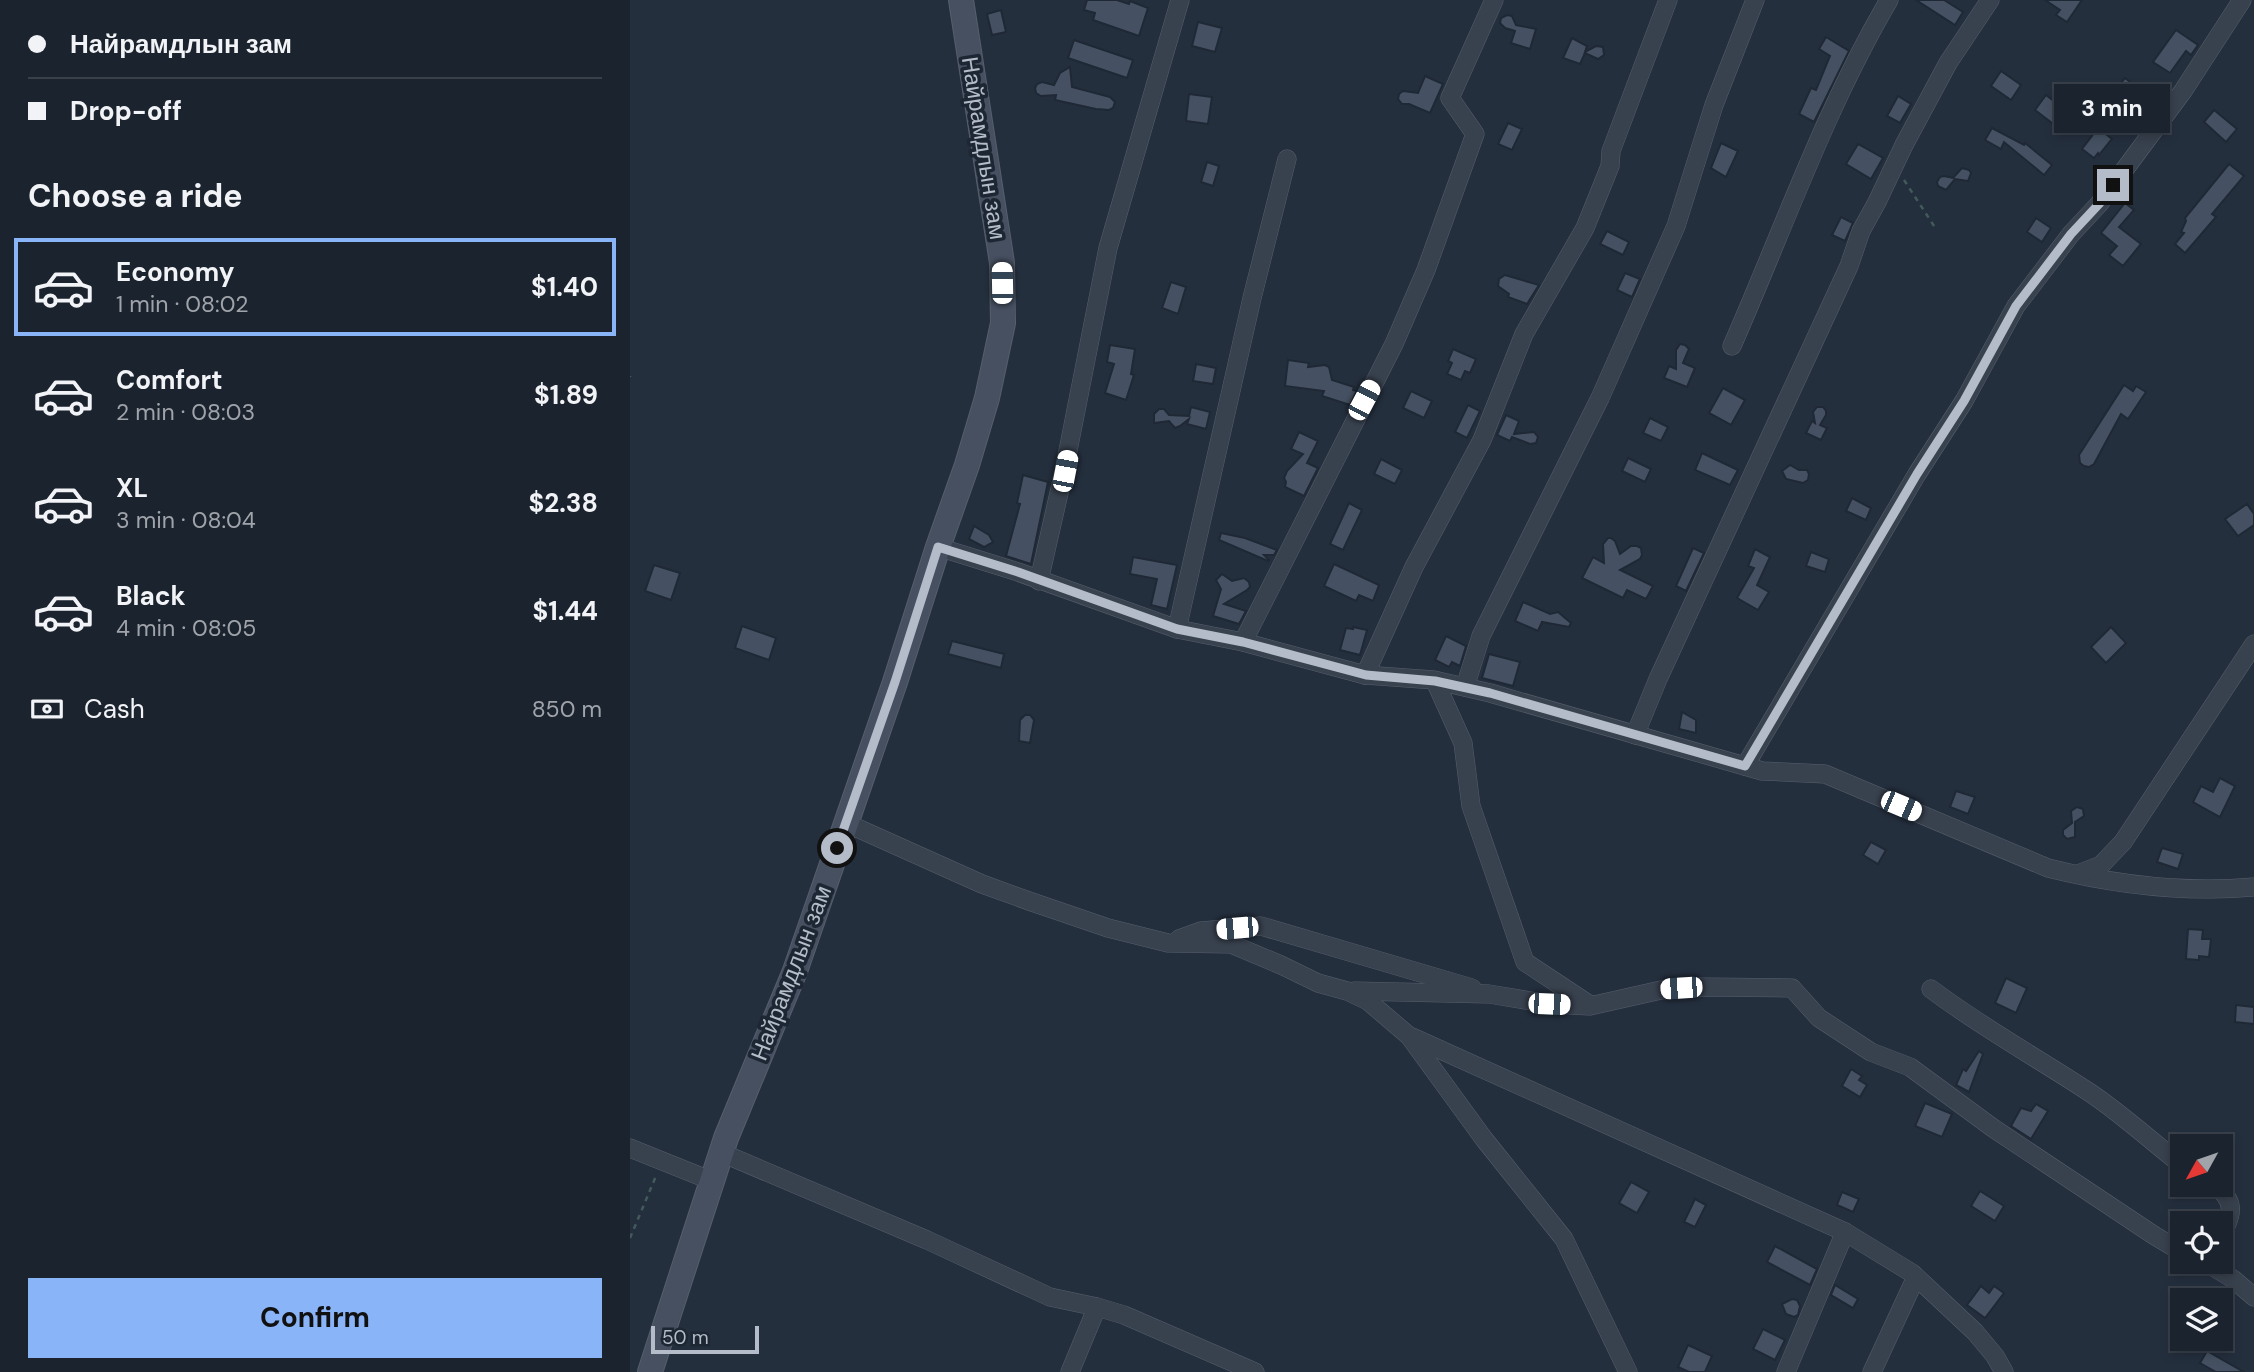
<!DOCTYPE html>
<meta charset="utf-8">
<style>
:root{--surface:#1b232e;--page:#282f3a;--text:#f1f3f6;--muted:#a0a4aa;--line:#39404a;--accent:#8ab4f8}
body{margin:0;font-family:"DM Sans",sans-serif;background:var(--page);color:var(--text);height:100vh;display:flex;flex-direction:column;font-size:26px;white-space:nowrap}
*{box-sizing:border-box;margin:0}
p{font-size:23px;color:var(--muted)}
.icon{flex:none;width:38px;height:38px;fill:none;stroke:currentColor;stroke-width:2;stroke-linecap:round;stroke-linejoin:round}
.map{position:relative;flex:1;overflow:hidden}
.side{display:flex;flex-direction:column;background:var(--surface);width:630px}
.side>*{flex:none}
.guide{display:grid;align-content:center;height:154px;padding:0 28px;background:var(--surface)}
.needle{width:46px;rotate:230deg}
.fabs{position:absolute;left:1540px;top:1134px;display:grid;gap:14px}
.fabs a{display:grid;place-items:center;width:63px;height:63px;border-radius:0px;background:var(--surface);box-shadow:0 4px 10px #0003,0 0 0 2px var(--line);font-size:35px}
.scale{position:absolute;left:21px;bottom:18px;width:108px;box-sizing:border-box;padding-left:7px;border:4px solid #b4bcc9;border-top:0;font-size:19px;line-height:24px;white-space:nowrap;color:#b4bcc9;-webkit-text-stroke:5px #1d2633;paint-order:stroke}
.end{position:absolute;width:32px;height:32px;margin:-16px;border:9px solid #b4bcc9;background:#111;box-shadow:0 0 0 4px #111}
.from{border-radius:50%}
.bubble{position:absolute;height:49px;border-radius:0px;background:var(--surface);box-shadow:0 4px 10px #0003,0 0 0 2px var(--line);font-size:23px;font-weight:700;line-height:49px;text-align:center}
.car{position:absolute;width:21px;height:42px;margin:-21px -10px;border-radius:9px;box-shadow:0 0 5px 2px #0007;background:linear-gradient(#fff 24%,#345 0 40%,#fff 0 76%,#345 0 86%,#fff 0)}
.guide b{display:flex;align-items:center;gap:24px;height:66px;font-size:26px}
.guide b+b{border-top:2px solid var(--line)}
.guide i{width:18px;height:18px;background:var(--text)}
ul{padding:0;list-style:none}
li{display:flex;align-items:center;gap:21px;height:98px;margin:0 14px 10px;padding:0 14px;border:4px solid transparent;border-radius:0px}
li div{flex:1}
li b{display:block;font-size:26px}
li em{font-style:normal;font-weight:700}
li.selected{border-color:var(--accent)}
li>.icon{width:63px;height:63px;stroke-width:1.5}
h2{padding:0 28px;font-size:32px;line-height:84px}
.pay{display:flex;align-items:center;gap:18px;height:77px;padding:0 28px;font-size:26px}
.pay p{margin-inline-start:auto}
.button{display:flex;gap:14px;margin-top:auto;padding:14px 28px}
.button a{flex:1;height:80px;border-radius:0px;background:var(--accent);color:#111;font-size:28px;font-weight:700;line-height:80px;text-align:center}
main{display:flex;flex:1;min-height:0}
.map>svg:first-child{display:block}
.building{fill:#455162;stroke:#1f2835;stroke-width:2}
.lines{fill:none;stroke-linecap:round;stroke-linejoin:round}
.minor-casing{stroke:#565f6c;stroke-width:19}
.secondary-casing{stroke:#565f6c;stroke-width:26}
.path{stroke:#44595c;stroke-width:2.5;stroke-dasharray:5 5;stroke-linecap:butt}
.minor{stroke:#38414e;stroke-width:18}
.secondary{stroke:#465061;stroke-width:24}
.route{stroke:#b4bcc9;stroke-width:9}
.labels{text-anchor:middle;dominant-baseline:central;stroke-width:7;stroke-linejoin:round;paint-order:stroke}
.street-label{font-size:23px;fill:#b4bcc9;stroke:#1d2633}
</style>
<main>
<section class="side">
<div class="guide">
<b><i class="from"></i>Найрамдлын зам</b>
<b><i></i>Drop-off</b>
</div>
<h2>Choose a ride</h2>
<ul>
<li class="selected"><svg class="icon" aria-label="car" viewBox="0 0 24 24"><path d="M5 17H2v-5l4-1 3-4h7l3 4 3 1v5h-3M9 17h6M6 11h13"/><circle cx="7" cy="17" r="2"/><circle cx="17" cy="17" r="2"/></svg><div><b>Economy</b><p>1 min · 08:02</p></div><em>$1.40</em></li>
<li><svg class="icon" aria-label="car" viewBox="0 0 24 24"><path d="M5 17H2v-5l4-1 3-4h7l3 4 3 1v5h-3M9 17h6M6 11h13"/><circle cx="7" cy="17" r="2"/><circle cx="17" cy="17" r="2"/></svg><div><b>Comfort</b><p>2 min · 08:03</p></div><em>$1.89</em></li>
<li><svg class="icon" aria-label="car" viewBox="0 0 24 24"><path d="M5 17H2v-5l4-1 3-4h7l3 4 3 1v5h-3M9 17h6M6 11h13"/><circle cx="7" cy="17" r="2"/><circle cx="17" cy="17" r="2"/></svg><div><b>XL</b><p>3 min · 08:04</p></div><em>$2.38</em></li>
<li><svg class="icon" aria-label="car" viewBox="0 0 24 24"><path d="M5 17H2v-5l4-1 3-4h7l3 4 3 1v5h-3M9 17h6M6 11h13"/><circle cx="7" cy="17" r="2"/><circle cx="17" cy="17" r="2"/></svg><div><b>Black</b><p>4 min · 08:05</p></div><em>$1.44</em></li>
</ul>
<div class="pay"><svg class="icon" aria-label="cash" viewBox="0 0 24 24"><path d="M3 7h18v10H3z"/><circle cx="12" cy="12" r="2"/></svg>Cash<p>850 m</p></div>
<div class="button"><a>Confirm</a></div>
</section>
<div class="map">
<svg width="1624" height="1372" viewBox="0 0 1624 1372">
<rect width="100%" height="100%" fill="#242f3e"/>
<!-- building -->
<g class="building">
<polygon points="457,0 487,0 499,4 500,1 518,8 509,36 463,20 465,13 454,10"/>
<polygon points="1286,0 1314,0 1333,12 1325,25"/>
<polygon points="1415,0 1452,0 1437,22 1426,15 1430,10"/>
<polygon points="371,10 376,32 362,35 357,14"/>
<polygon points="877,15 882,16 886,25 906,29 900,49 881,43 885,31 875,28 870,23 871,18"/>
<polygon points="568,22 592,28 585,52 562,46"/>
<polygon points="1546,30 1568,45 1561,55 1556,51 1540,73 1523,62"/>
<polygon points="1196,37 1219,51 1184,122 1169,114 1181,88 1186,90 1200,56 1189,49"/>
<polygon points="942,38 957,46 955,52 966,46 973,47 974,55 968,59 955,53 950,64 933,58"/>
<polygon points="444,40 503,60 497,78 438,58"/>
<polygon points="440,67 442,87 480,97 485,102 483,108 479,110 466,109 425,100 426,95 411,96 406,93 405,88 407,84 412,82 424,85 430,73"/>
<polygon points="1371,71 1391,85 1381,100 1361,86"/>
<polygon points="795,76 813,84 800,113 779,104 772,104 768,99 769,94 773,91 788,93"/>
<polygon points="1495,78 1522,99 1502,124 1483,109 1488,101 1481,96"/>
<polygon points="559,94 582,97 578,124 556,121"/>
<polygon points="1416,95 1433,108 1422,123 1405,110"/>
<polygon points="1268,96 1281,104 1270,123 1257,116"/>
<polygon points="1584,110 1607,129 1596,142 1574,122"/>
<polygon points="878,123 892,129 882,150 868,144"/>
<polygon points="1362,128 1394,145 1395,143 1422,165 1414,175 1374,142 1371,149 1355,140"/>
<polygon points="1468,128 1482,139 1469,155 1468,153 1464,158 1452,149"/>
<polygon points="1091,143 1108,151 1096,177 1081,168"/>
<polygon points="1228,144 1253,158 1241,179 1216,164"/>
<polygon points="577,162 589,166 583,186 571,182"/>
<polygon points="1599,164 1614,176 1582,214 1586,217 1555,253 1545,244 1554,233 1551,232 1556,221 1555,218"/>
<polygon points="1332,168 1339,170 1341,173 1338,181 1325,179 1316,190 1308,186 1307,182 1310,177 1314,176 1323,178"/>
<polygon points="1495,203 1504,210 1489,227 1511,244 1493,266 1479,255 1487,246 1471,233"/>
<polygon points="1211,217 1223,223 1215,241 1202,235"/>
<polygon points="1406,218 1421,228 1412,242 1397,232"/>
<polygon points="977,231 999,242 993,255 970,244"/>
<polygon points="995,273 1010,279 1002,297 987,290"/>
<polygon points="875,275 909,285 897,304 878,297 879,294 868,286 869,279"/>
<polygon points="541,282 556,287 548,314 532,308"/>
<polygon points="1050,344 1055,345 1059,349 1053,363 1065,368 1057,387 1034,378 1039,366 1046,369 1046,350"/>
<polygon points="480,345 505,349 501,374 504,375 496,400 475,393 484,364 477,362"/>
<polygon points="823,349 846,359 840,373 835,371 831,380 817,374 822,363 818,361"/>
<polygon points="658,360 679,363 678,367 695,365 699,367 702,380 724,387 723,390 727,391 720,405 692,396 694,391 655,386"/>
<polygon points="566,364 586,368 583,384 563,381"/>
<polygon points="1494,385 1503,391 1506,386 1516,392 1498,419 1491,414 1464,464 1459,467 1454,466 1450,463 1449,455"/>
<polygon points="1093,388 1115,400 1101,425 1079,413"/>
<polygon points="781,391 802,401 794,418 773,408"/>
<polygon points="838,405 850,411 837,438 825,432"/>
<polygon points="561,407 580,412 576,429 557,424 559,419 550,426 545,428 539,421 524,423 524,414 529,409 534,409 539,415 559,416"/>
<polygon points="1187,407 1193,407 1196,411 1196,415 1190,425 1197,428 1191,440 1176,433 1182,421 1185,423 1183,412"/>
<polygon points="876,415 889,421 884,434 904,432 908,437 906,443 900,444 882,437 880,441 867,435"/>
<polygon points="1020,418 1038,427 1031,441 1013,433"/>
<polygon points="669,432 688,441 677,463 688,468 674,496 655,487 656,482 654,478 657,471 673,454 661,449"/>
<polygon points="1072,453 1108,470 1100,485 1065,470"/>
<polygon points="998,458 1021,469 1015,482 992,471"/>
<polygon points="751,459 772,470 765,484 744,474"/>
<polygon points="1160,465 1169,470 1177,470 1179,474 1178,480 1173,483 1156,479 1152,471"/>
<polygon points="393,475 418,482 401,564 376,556 390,504 387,503"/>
<polygon points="1222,498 1241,508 1236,520 1216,511"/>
<polygon points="719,503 732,510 713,550 700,544"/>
<polygon points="1617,504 1624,514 1624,525 1608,536 1595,519"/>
<polygon points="344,526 359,535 363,542 354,547 339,539"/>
<polygon points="591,533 615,538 647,550 644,555 634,555 639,560 638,561 589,540"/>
<polygon points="978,538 981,538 985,541 990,554 1001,546 1007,546 1011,548 1012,555 1010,559 990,570 1023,586 1016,599 997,590 993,598 952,578 963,557 974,563 973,544"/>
<polygon points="1063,548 1074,553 1056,591 1046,586"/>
<polygon points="1125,549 1140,557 1127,585 1139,592 1128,610 1107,598 1124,568 1118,566"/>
<polygon points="1181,552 1199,559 1195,572 1176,566"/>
<polygon points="503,557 547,565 537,609 521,605 527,579 500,574"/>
<polygon points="704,564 749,585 743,601 729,595 726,601 694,586"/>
<polygon points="24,565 50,573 41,600 15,591"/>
<polygon points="592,574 602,581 614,578 619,582 620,587 617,590 594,604 616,611 609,624 583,616 591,589 586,580"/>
<polygon points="893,602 920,614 928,612 941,623 939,627 912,622 908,631 885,621"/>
<polygon points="112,626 146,638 139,660 105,648"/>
<polygon points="723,627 737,630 730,655 710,650 716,628 723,629"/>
<polygon points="1481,627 1496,643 1476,663 1461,647"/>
<polygon points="816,636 836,646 830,666 822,662 819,667 805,660"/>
<polygon points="322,641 374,654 371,668 318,654"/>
<polygon points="859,654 890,662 883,686 852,678"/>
<polygon points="1052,712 1066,720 1066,733 1049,729"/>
<polygon points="395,715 400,715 404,720 400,743 389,741 390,720"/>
<polygon points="1590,778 1605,786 1590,817 1563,802 1571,786 1583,792"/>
<polygon points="1326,791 1345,797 1338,814 1320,807"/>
<polygon points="1447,807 1453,809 1454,816 1445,822 1445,837 1437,839 1433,835 1433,830 1442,823 1441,811"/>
<polygon points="1241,842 1256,850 1248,864 1233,855"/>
<polygon points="1532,848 1553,854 1548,869 1527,862"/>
<polygon points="1558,929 1573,930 1572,939 1581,939 1579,957 1569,956 1569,960 1556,959"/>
<polygon points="1376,978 1397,988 1386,1013 1365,1003"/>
<polygon points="1606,1005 1624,1007 1624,1024 1605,1022"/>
<polygon points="1349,1051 1353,1054 1339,1092 1326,1085 1333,1069 1336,1071"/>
<polygon points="1221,1069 1232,1076 1229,1080 1237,1085 1230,1097 1212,1086"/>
<polygon points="1295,1103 1322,1114 1312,1137 1285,1126"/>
<polygon points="1406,1104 1418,1111 1401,1139 1381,1126 1391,1108 1401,1111"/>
<polygon points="1001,1182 1019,1192 1007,1213 989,1203"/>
<polygon points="1350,1191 1374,1206 1365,1221 1341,1206"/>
<polygon points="1212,1192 1229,1199 1223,1212 1207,1205"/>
<polygon points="1065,1199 1076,1205 1065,1227 1054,1222"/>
<polygon points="1145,1246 1187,1269 1180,1285 1137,1262"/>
<polygon points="1205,1285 1228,1299 1223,1308 1201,1295"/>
<polygon points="1351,1286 1359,1293 1364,1286 1374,1293 1355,1318 1337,1305"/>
<polygon points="1162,1299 1167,1300 1170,1306 1168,1315 1164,1317 1156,1314 1152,1304"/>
<polygon points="1133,1329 1155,1340 1145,1360 1123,1349"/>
<polygon points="1058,1345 1082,1356 1075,1372 1059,1372 1048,1367"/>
<polygon points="1577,1351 1614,1372 1586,1372 1570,1363"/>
</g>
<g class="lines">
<!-- minor casing -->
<g class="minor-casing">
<g id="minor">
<path d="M 1102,346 C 1153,230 1195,109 1259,0"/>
<path d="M 308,547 L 388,572 L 547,629 L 613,642 L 735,675 L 804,680 L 860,693 L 1132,771 L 1195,774 L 1418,868 C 1486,885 1555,893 1624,887"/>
<polyline points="409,581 434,471 478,248 550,0"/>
<polyline points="547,629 622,298 657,159"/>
<polyline points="613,642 764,344 796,270 845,134 820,98 864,0"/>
<polyline points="735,675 784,567 852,440 894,334 955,228 980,166 981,151 1038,0"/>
<polyline points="805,681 833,743 841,806 895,962 960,1005"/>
<polyline points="835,687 851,636 970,398 1046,226 1084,105 1125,0"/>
<polyline points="1005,735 1028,679 1219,266 1231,231 1247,202 1274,145 1318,63 1360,0"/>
<polyline points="1115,766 1287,474 1334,401 1386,306 1441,234 1469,204 1553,91 1612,0"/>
<polyline points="216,823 352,884 399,901 478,928 538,943 601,944 651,965 688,983 717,991 738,1001 779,1036 854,1139 934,1239 998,1372"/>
<polyline points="1448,874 1471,865 1493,842 1624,644"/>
<polyline points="549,939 571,931 631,926 842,988"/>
<path d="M 1301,989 C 1351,1027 1406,1057 1459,1092 C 1492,1114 1521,1141 1552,1165"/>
<polyline points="724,991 859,994 919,1004 960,1006 1031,990 1071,987 1162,988 1189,1018 1241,1052 1280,1067 1363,1128 1525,1236 1552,1252"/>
<polyline points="782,1037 1215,1232 1282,1273 1345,1332 1365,1356 1374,1372"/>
<polyline points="0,1148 82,1181"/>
<polyline points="92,1153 297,1240 420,1297 467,1307 494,1315 625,1372"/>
<path d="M 1585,1185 C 1605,1201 1604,1213 1591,1236"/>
<polyline points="1575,1262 1603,1279 1624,1297"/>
<polyline points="440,1372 467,1307"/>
<polyline points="1156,1372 1215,1232"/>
<polyline points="1242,1372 1286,1277"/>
</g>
</g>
<!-- secondary casing -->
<g class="secondary-casing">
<polyline id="secondary" points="20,1372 96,1138 165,971 265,682 308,547 337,465 357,398 373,323 372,263 331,0"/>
</g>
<!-- path -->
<g class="path">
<polyline points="1274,180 1306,229"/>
<polyline points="0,377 0,376"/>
<polyline points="0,1238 26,1176"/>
</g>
<!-- minor -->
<use href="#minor" class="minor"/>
<!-- secondary -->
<use href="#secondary" class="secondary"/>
</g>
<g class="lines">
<!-- route -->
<polyline class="route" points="207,848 265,682 308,547 388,572 547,629 613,642 736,675 805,681 860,693 1115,766 1287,474 1334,401 1386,306 1441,234 1469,204 1483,185"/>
</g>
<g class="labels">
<!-- street labels -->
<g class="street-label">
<text transform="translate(354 148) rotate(81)">Найрамдлын зам</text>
<text transform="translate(161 973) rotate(-69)">Найрамдлын зам</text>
</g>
</g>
</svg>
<div class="fabs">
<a><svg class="needle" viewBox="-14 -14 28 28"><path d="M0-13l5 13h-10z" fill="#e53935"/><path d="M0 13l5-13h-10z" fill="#a0a4aa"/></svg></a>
<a><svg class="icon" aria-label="locate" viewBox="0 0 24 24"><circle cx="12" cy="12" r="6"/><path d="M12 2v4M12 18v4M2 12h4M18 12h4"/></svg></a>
<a><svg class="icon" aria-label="layers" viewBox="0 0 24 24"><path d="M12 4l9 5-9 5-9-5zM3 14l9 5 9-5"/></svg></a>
</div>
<div class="scale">50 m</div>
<i class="end from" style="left:207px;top:848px"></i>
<i class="end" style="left:1483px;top:185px"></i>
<div class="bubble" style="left:1424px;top:84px;width:116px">3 min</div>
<i class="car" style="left:372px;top:283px;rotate:359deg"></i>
<i class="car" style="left:734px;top:400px;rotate:28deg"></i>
<i class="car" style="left:435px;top:471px;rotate:11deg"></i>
<i class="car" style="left:1271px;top:806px;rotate:113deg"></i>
<i class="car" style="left:607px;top:928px;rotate:265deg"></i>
<i class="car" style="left:1051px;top:988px;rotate:266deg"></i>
<i class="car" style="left:919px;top:1004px;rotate:92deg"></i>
</div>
</main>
